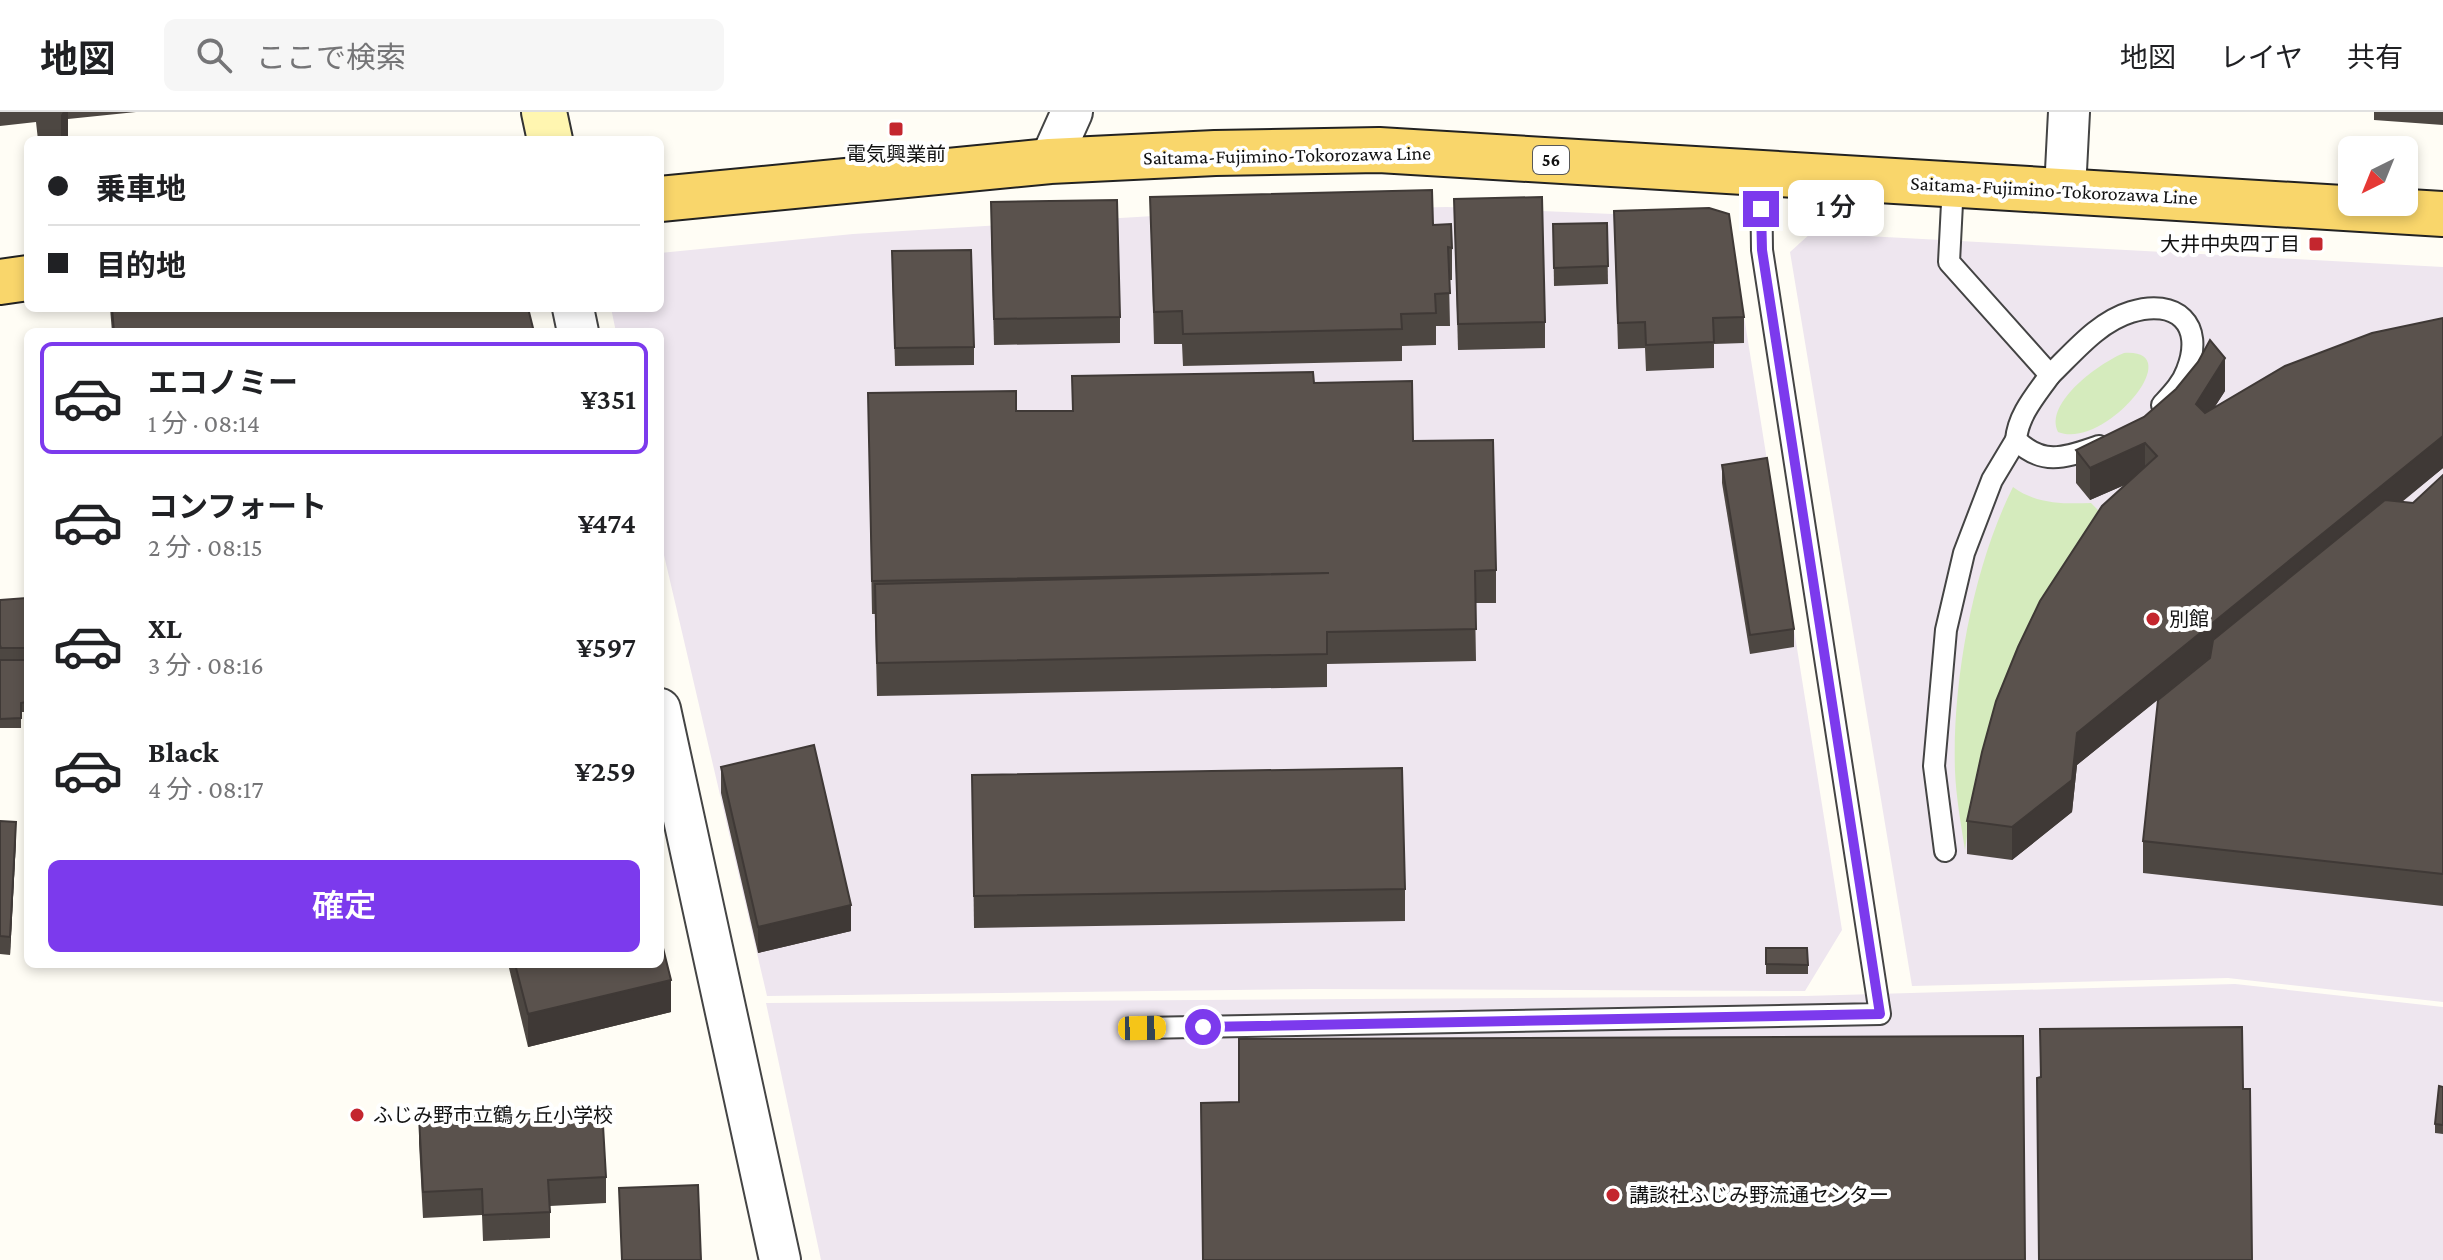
<!DOCTYPE html>
<html lang="ja">
<meta charset="utf-8">
<style>
:root{--surface:#fff;--page:#f6f6f6;--text:#202124;--muted:#757577;--line:#e0e0e0;--accent:#7c3aed}
body{margin:0;font-family:"Crimson Pro","Noto Sans JP",serif;background:var(--page);color:var(--text);height:100vh;display:flex;flex-direction:column;font-size:30px;white-space:nowrap}
*{box-sizing:border-box;margin:0}
p{font-size:26px;color:var(--muted)}
.icon{flex:none;width:44px;height:44px;fill:none;stroke:currentColor;stroke-width:2;stroke-linecap:round;stroke-linejoin:round}
.map{position:relative;flex:1;overflow:hidden}
.panel{position:absolute;left:24px;top:216px;width:640px;height:640px;display:flex;flex-direction:column;background:var(--surface);border-radius:12px;box-shadow:0 4px 12px #0003}
.panel>*{flex:none}
.hud{position:absolute;left:24px;top:24px;width:640px;height:176px;border-radius:12px;box-shadow:0 4px 12px #0003;display:grid;align-content:center;height:176px;padding:0 24px;background:var(--surface)}
.needle{width:52px;rotate:223deg}
.fabs{position:absolute;left:2338px;top:24px;display:grid;gap:16px}
.fabs a{display:grid;place-items:center;width:80px;height:80px;border-radius:12px;background:var(--surface);box-shadow:0 4px 12px #0003;font-size:40px}
.end{position:absolute;width:36px;height:36px;margin:-18px;border:10px solid #7c3aed;background:#fff;box-shadow:0 0 0 4px #fff}
.from{border-radius:50%}
.bubble{position:absolute;height:56px;border-radius:12px;background:var(--surface);box-shadow:0 4px 12px #0003;font-size:26px;font-weight:600;line-height:56px;text-align:center}
.car{position:absolute;width:24px;height:48px;margin:-24px -12px;border-radius:10px;box-shadow:0 0 6px 2px #0007;background:linear-gradient(#f5c518 24%,#345 0 40%,#f5c518 0 76%,#345 0 86%,#f5c518 0)}
.hud b{display:flex;align-items:center;gap:28px;height:76px;font-size:30px}
.hud b+b{border-top:2px solid var(--line)}
.hud i{width:20px;height:20px;background:var(--text)}
ul{padding:14px 0 0;list-style:none}
li{display:flex;align-items:center;gap:24px;height:112px;margin:0 16px 12px;padding:0 8px;border:4px solid transparent;border-radius:12px}
li div{flex:1}
li b{display:block;font-size:30px}
li em{font-style:normal;font-weight:600}
li.on{border-color:var(--accent)}
li>.icon{width:72px;height:72px;stroke-width:1.5}
.button{display:flex;gap:16px;margin-top:auto;padding:16px 24px}
.button a{flex:1;height:92px;border-radius:12px;background:var(--accent);color:#fff;font-size:32px;font-weight:600;line-height:92px;text-align:center}
header{display:flex;align-items:center;gap:48px;box-sizing:border-box;height:112px;padding:0 40px;background:var(--surface);border-bottom:2px solid var(--line)}
header strong{font-size:38px}
nav{display:flex;gap:44px;margin-inline-start:auto;font-size:28px}
.search{width:560px;height:72px;background:var(--page);display:flex;align-items:center;gap:20px;box-sizing:border-box;padding:0 28px;border-radius:12px;color:var(--muted);font-size:30px}
.map>svg:first-child{display:block}
.industrial{fill:#eee6ef}
.grass{fill:#d5ebbd}
.lines{fill:none;stroke-linecap:round;stroke-linejoin:round}
.lane-casing{stroke:#444;stroke-width:24}
.street-casing{stroke:#444;stroke-width:44}
.secondary-casing{stroke:#333;stroke-width:48}
.primary-casing{stroke:#222;stroke-width:48}
.lane{stroke:#fff;stroke-width:20}
.street{stroke:#fff;stroke-width:40}
.secondary{stroke:#fff6b0;stroke-width:44}
.primary{stroke:#f9d66b;stroke-width:44}
.wall{fill:#4d4742}
.shaded-wall{fill:#3f3936}
.building{fill:#5a524d;stroke:#3f3936;stroke-width:2}
.route{stroke:#7c3aed;stroke-width:10}
.poi-dot{fill:#c4262e;stroke:#fff;stroke-width:3}
.labels{text-anchor:middle;dominant-baseline:central;stroke-width:8;stroke-linejoin:round;paint-order:stroke}
.shield{fill:#fff;stroke:#585858;stroke-width:2}
.shield-label{font-size:18px;font-weight:bold;fill:#111}
.poi-label{font-size:20px;fill:#111;stroke:#fff;text-anchor:start}
.street-label{font-size:20px;fill:#111;stroke:#fff}
</style>
<header>
<strong>地図</strong>
<div class="search"><svg class="icon" aria-label="search" viewBox="0 0 24 24"><circle cx="10" cy="10" r="6"/><path d="M15 15l6 6"/></svg>ここで検索</div>
<nav><a>地図</a><a>レイヤ</a><a>共有</a></nav>
</header>
<div class="map">
<svg width="2443" height="1148" viewBox="0 0 2443 1148">
<rect width="100%" height="100%" fill="#fffdf5"/>
<!-- industrial -->
<g class="industrial">
<polygon points="1447,95 1707,106 1732,129 1842,818 1805,879 1311,877 767,884 660,426 660,220 616,220 611,196 660,196 660,141 853,122 1237,99"/>
<polygon points="1811,121 2443,155 2443,890 2228,866 1912,874 1790,140"/>
<polygon points="2235,872 2443,895 2443,1148 821,1148 766,891 1805,884"/>
</g>
<!-- grass -->
<g class="grass">
<path d="M 2124,241 C 2191,236 2104,339 2058,320 C 2043,291 2101,250 2124,241 Z"/>
<path d="M 2013,375 C 2036,392 2063,392 2091,391 L 2110,410 L 1992,614 L 1975,668 L 1965,738 C 1961,712 1956,685 1955,659 C 1952,570 1973,455 2013,375 Z"/>
</g>
<g class="lines">
<!-- lane casing -->
<g class="lane-casing">
<g id="lane">
<path d="M 1953,72 L 1949,150 L 2050,263 C 2074,240 2098,210 2131,200 C 2176,186 2205,212 2187,258 C 2182,272 2172,282 2162,293"/>
<path d="M 2050,263 C 2036,283 2018,303 2016,328 C 2044,355 2066,345 2099,334"/>
<polyline points="1945,739 1934,654 1946,518 1964,441 1992,368 2016,328"/>
<polyline points="1142,916 1880,902 1762,138 1761,60"/>
</g>
</g>
<!-- street casing -->
<g class="street-casing">
<g id="street">
<polyline points="1050,49 1072,0"/>
<polyline points="2065,78 2069,0"/>
<polyline points="573,196 578,220"/>
<polyline points="660,597 780,1148"/>
</g>
</g>
<!-- secondary casing -->
<g class="secondary-casing">
<polyline id="secondary" points="544,0 550,28"/>
</g>
<!-- primary casing -->
<g class="primary-casing">
<g id="primary">
<polyline points="660,87 1050,49 1215,41 1379,38 2443,102"/>
<polyline points="0,170 28,166"/>
</g>
</g>
<!-- lane -->
<use href="#lane" class="lane"/>
<!-- street -->
<use href="#street" class="street"/>
<!-- secondary -->
<use href="#secondary" class="secondary"/>
<!-- primary -->
<use href="#primary" class="primary"/>
</g>
<!-- wall -->
<g class="wall">
<polygon points="0,0 136,0 68,7 68,26 66,28 38,28 36,10 0,14"/>
<polygon points="2374,0 2443,0 2443,13 2374,8"/>
<polygon points="1150,85 1433,113 1452,136 1452,168 1449,168 1450,214 1436,214 1436,233 1402,234 1402,249 1183,254 1182,232 1154,232"/>
<polygon points="1454,87 1545,210 1545,236 1458,238"/>
<polygon points="1614,99 1744,205 1744,231 1714,232 1714,256 1646,259 1645,236 1618,237"/>
<polygon points="1607,111 1608,172 1554,174 1553,112"/>
<polygon points="991,116 1120,205 1120,231 994,233"/>
<polygon points="892,158 974,235 974,253 895,254"/>
<polygon points="110,196 528,196 534,220 112,220"/>
<polygon points="2443,206 2443,356 2402,390 2413,391 2443,363 2443,794 2143,761 2143,729 2211,545 2077,653 2072,700 2012,748 1967,742 1967,709 2127,372 2090,388 2076,371 2076,338 2225,279 2214,296"/>
<polygon points="1072,264 1314,271 1413,329 1496,458 1496,491 1475,491 1476,549 1327,552 1327,575 877,584 875,502 872,502 868,281 1016,299 1072,299"/>
<polygon points="1722,353 1794,517 1794,535 1750,542 1722,371"/>
<polygon points="26,486 26,600 21,600 21,616 0,616 0,488"/>
<polygon points="721,655 851,819 758,841 721,681"/>
<polygon points="972,663 1405,777 1405,809 974,816"/>
<polygon points="0,709 16,728 10,843 0,842"/>
<polygon points="1766,836 1808,853 1808,862 1766,862"/>
<polygon points="508,852 660,852 671,900 528,935"/>
<polygon points="2443,975 2443,1022 2435,1021 2435,1012"/>
<polygon points="419,1005 606,1065 606,1091 550,1094 550,1126 483,1129 482,1103 423,1106 419,1031"/>
</g>
<!-- shaded-wall -->
<g class="shaded-wall">
<polygon points="63,0 68,0 68,26 66,28 61,28 61,3"/>
<polygon points="2225,246 2225,279 2196,324 2196,292"/>
<polygon points="2443,324 2443,356 2077,653 2072,700 2012,748 2012,715 2077,621"/>
<polygon points="2145,331 2145,364 2090,388 2090,356"/>
<polygon points="16,710 16,728 10,843 10,825"/>
<polygon points="851,793 851,819 758,841 758,815"/>
<polygon points="671,868 671,900 528,935 528,902"/>
</g>
<!-- building -->
<g class="building">
<polygon points="1432,78 1433,113 1451,112 1452,136 1448,135 1450,181 1435,182 1436,201 1401,202 1402,217 1183,222 1182,199 1154,200 1150,85"/>
<polygon points="1542,85 1545,210 1458,212 1454,87"/>
<polygon points="1117,88 1120,205 994,207 991,90"/>
<polygon points="1709,96 1729,102 1744,205 1713,206 1714,230 1646,233 1645,210 1618,211 1614,99"/>
<polygon points="1607,111 1608,154 1554,156 1553,112"/>
<polygon points="971,138 974,235 895,236 892,139"/>
<polygon points="112,196 528,196 534,220 114,220"/>
<polygon points="2443,206 2443,324 2077,621 2072,668 2012,715 1967,709 1982,640 1996,589 2018,535 2040,489 2102,394 2157,344 2145,331 2090,356 2076,338 2144,305 2176,277 2198,250 2210,228 2225,246 2196,292 2205,301 2285,254 2372,221"/>
<polygon points="1313,260 1314,271 1412,269 1413,329 1493,328 1496,458 1475,459 1476,517 1327,520 1327,542 877,551 875,472 1329,461 872,469 868,281 1016,279 1016,299 1073,299 1072,264"/>
<polygon points="1767,346 1794,517 1750,523 1722,353"/>
<polygon points="2443,363 2443,762 2143,729 2158,588 2210,546 2213,528 2385,388 2413,391"/>
<polygon points="26,486 26,536 1,536 0,533 0,488"/>
<polygon points="0,548 26,548 26,590 21,591 21,606 0,607"/>
<polygon points="814,633 851,793 758,815 721,655"/>
<polygon points="1402,656 1405,777 974,784 972,663"/>
<polygon points="0,709 16,710 10,825 0,824"/>
<polygon points="660,824 671,868 528,902 515,852 660,852"/>
<polygon points="1766,836 1807,836 1808,853 1766,852"/>
<polygon points="2242,915 2243,977 2250,977 2252,1148 2039,1148 2037,966 2041,965 2040,917"/>
<polygon points="2023,924 2025,1148 1203,1148 1201,991 1239,990 1239,927"/>
<polygon points="2439,974 2443,975 2443,1013 2435,1012"/>
<polygon points="602,996 606,1065 548,1068 550,1100 483,1103 482,1077 423,1080 419,1005"/>
<polygon points="698,1073 701,1148 622,1148 619,1076"/>
</g>
<g class="lines">
<!-- route -->
<polyline class="route" points="1203,915 1880,902 1762,138 1761,97"/>
</g>
<!-- markers -->
<g class="poi-dot">
<rect x="888" y="9" width="16" height="16" rx="4"/>
<rect x="2308" y="124" width="16" height="16" rx="4"/>
<circle cx="2153" cy="507" r="8"/>
<circle cx="357" cy="1003" r="8"/>
<circle cx="1613" cy="1083" r="8"/>
</g>
<g class="labels">
<!-- shield labels -->
<rect class="shield" x="1533" y="34" width="36" height="28" rx="6"/>
<g class="shield-label">
<text x="1551" y="48">56</text>
</g>
<!-- poi labels -->
<g class="poi-label">
<text x="896" y="42" text-anchor="middle">電気興業前</text>
<text x="2300" y="132" text-anchor="end">大井中央四丁目</text>
<text x="2169" y="507">別館</text>
<text x="373" y="1003">ふじみ野市立鶴ヶ丘小学校</text>
<text x="1629" y="1083">講談社ふじみ野流通センター</text>
</g>
<!-- street labels -->
<g class="street-label">
<text transform="translate(1287 43) rotate(-1)">Saitama-Fujimino-Tokorozawa Line</text>
<text transform="translate(2054 78) rotate(3)">Saitama-Fujimino-Tokorozawa Line</text>
</g>
</g>
</svg>
<div class="fabs">
<a><svg class="needle" viewBox="-14 -14 28 28"><path d="M0-13l5 13h-10z" fill="#e53935"/><path d="M0 13l5-13h-10z" fill="#757577"/></svg></a>
</div>
<i class="end from" style="left:1203px;top:915px"></i>
<i class="end" style="left:1761px;top:97px"></i>
<div class="bubble" style="left:1788px;top:68px;width:96px">1 分</div>
<i class="car" style="left:1142px;top:916px;rotate:89deg"></i>
<div class="hud">
<b><i class="from"></i>乗車地</b>
<b><i></i>目的地</b>
</div>
<section class="panel">
<ul>
<li class="on"><svg class="icon" aria-label="car" viewBox="0 0 24 24"><path d="M5 17H2v-5l4-1 3-4h7l3 4 3 1v5h-3M9 17h6M6 11h13"/><circle cx="7" cy="17" r="2"/><circle cx="17" cy="17" r="2"/></svg><div><b>エコノミー</b><p>1 分 · 08:14</p></div><em>¥351</em></li>
<li><svg class="icon" aria-label="car" viewBox="0 0 24 24"><path d="M5 17H2v-5l4-1 3-4h7l3 4 3 1v5h-3M9 17h6M6 11h13"/><circle cx="7" cy="17" r="2"/><circle cx="17" cy="17" r="2"/></svg><div><b>コンフォート</b><p>2 分 · 08:15</p></div><em>¥474</em></li>
<li><svg class="icon" aria-label="car" viewBox="0 0 24 24"><path d="M5 17H2v-5l4-1 3-4h7l3 4 3 1v5h-3M9 17h6M6 11h13"/><circle cx="7" cy="17" r="2"/><circle cx="17" cy="17" r="2"/></svg><div><b>XL</b><p>3 分 · 08:16</p></div><em>¥597</em></li>
<li><svg class="icon" aria-label="car" viewBox="0 0 24 24"><path d="M5 17H2v-5l4-1 3-4h7l3 4 3 1v5h-3M9 17h6M6 11h13"/><circle cx="7" cy="17" r="2"/><circle cx="17" cy="17" r="2"/></svg><div><b>Black</b><p>4 分 · 08:17</p></div><em>¥259</em></li>
</ul>
<div class="button"><a>確定</a></div>
</section>
</div>
